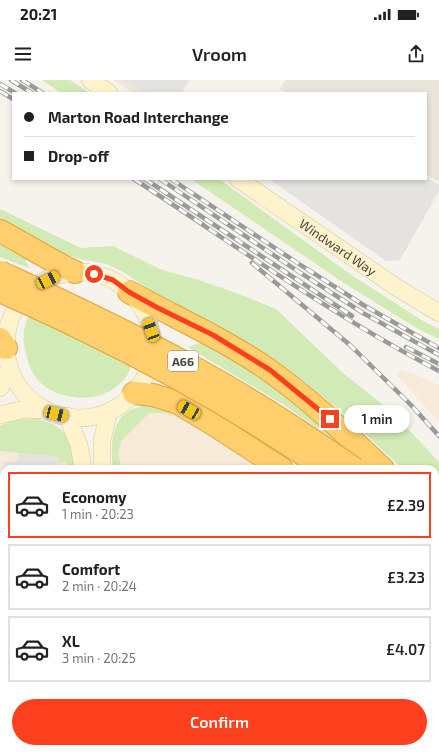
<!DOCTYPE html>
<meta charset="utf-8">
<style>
:root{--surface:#fff;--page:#f6f6f6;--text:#202124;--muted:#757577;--line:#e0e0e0;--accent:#fc3f1d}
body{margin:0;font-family:"Exo 2",sans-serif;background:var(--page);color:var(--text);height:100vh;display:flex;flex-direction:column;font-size:15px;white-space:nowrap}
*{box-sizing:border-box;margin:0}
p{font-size:13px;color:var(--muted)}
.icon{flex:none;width:22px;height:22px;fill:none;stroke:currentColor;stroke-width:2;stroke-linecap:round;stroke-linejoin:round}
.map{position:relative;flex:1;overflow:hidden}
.panel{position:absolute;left:0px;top:385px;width:439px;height:288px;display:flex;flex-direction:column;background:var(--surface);border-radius:12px 12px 0 0;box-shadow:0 2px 6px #0003}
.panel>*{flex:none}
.hud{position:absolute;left:12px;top:12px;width:415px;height:88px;border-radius:0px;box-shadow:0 2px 6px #0003;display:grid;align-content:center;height:88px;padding:0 12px;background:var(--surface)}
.end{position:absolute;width:18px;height:18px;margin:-9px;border:5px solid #fc3f1d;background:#fff;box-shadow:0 0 0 2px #fff}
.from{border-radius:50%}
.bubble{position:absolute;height:28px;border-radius:14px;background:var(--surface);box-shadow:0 2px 6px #0003;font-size:13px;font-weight:600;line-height:28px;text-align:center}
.car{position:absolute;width:12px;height:24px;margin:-12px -6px;border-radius:5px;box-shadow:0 0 3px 1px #0007;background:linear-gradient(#f5c518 24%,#345 0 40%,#f5c518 0 76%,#345 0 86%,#f5c518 0)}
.hud b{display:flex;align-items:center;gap:14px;height:38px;font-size:15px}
.hud b+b{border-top:1px solid var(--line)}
.hud i{width:10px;height:10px;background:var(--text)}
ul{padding:7px 0 0;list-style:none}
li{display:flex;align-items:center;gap:12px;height:66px;margin:0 8px 6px;padding:0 4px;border:2px solid var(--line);border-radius:0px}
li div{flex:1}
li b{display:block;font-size:15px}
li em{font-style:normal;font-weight:600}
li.selected{border-color:var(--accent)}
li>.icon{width:36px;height:36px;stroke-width:1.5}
.cta{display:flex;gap:8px;margin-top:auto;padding:8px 12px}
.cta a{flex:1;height:46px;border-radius:24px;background:var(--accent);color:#fff;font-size:16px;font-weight:600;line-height:46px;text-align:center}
.status{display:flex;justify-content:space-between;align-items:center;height:28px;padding:0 20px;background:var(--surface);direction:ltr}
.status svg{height:11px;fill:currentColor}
header{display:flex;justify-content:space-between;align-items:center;height:52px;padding:0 12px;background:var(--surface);font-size:18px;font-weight:600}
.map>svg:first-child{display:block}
.residential{fill:#eae5da}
.commercial{fill:#f7ead8}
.education{fill:#efe8d6}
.green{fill:#d2eab5}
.parking{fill:#e5e3e0}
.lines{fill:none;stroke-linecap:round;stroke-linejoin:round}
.street-casing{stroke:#c2bbae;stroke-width:14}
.secondary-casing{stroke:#d6c79b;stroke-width:18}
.highway-casing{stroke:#e0a43c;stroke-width:24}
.street{stroke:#fff;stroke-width:12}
.secondary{stroke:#fff3cd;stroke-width:17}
.highway{stroke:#ffcf6e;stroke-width:22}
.rail-casing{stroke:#9a9a9a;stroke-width:4.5}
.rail{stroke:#fff;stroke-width:3;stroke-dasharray:9;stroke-linecap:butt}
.highway-bridge-casing{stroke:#e0a43c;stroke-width:24;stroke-linecap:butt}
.highway-bridge{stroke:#ffcf6e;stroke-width:22}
.route{stroke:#fc3f1d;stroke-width:5}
.labels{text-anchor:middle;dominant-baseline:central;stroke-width:4;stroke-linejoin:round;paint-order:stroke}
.shield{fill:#fff;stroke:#817c74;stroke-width:1}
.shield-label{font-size:12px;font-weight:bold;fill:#4b4439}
.street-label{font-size:13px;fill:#4b4439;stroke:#fff}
</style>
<div class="status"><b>20:21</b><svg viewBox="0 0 49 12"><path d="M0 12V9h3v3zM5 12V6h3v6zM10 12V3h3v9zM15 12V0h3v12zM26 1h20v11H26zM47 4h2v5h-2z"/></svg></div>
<header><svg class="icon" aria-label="menu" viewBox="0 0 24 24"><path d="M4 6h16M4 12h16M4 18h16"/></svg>Vroom<svg class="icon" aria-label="share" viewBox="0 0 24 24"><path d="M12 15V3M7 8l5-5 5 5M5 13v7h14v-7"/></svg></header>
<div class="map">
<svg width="439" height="673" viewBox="0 0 439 673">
<rect width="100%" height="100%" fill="#f6f3ec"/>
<!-- residential -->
<polygon class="residential" points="286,0 439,0 439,102 426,95 426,13 287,13 280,9"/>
<!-- commercial -->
<g class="commercial">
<polygon points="401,289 439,305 439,342 397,295"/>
<polygon points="168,326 266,389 113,389 112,361 114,354 120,340 130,331"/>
<polygon points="35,338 45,341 60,348 76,389 4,389 4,669 266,669 267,673 0,673 0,344 1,345 22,339"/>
<polygon points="435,496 439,499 439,673 290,673 289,669 435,669"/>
</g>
<!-- education -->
<polygon class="education" points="113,0 190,0 182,13 133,13"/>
<!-- green -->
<g class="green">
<polygon points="42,0 70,0 90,13 61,13"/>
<polygon points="191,99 219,99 350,194 423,241 439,249 439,259 418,249 344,203"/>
<polygon points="0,129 81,168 113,166 162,190 196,199 239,214 276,229 342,292 394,334 439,382 439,423 435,419 435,389 403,389 348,338 305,302 274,280 157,215 125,193 107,184 80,179 56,171 0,143"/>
<polygon points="0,155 21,169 29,188 0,177"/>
<path d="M 30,232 L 131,281 C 131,292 125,300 117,306 C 103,317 91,319 74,317 C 48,314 31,300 26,274 C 22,256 23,248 30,232 Z"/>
<polygon points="209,260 287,309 345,368 287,327 188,267"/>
<path d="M 147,325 L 168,326 L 172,336 L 166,333 L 149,333 L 121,361 L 118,374 L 121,385 L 116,389 L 113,389 C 111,369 110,343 129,331 C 134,328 142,327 147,325 Z"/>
<path d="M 35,338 C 43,340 52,343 59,348 C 69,356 73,377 76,389 L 68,389 L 66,381 L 58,383 L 59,377 L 0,371 L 0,346 C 11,340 23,339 35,338 Z"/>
</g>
<!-- parking -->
<g class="parking">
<polygon points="123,0 189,0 181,13 143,13"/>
<polygon points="426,97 439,105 439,111 400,180 386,181 269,99 426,99"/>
<polygon points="18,373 59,377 58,383 60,389 4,389 4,439 0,439 0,409 4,381 16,382"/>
<polygon points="439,568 439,665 435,661 435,573"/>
<polygon points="0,592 4,592 4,669 14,669 14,673 0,673"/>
<polygon points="199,669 230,669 256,673 199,673"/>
<polygon points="365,669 393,669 397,673 369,673"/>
</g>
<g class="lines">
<!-- street casing -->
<g class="street-casing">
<g id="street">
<polyline points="0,494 4,495"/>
<polyline points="0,583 4,584"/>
<polyline points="180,673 181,669"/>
</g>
</g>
<!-- secondary casing -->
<g class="secondary-casing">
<g id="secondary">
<polyline points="90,0 109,13"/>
<path id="s1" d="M 238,99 L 396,207 L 439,233"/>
<circle cx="79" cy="265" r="73"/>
<polyline points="0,308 10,288"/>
<polyline points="0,335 25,329 46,330"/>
<polyline points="67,336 79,365 83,389"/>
<polyline points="102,389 102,361 109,331"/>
<polyline points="275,669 276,673"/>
<polyline points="308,669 315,673"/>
</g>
</g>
<!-- highway casing -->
<g class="highway-casing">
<g id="highway">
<path d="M 0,151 C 25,164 49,180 75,192"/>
<path d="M 129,212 C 176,238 226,260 270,291 C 311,320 347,355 383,389"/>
<polyline points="0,259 6,268"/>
<polyline points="134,313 153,315 176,322 213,344 282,389"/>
<polyline points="435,436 439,439"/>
<polyline points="435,471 439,474"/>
<polyline points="435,490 439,493"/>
</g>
</g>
<!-- street -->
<use href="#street" class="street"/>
<!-- secondary -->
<use href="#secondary" class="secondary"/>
<!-- highway -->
<use href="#highway" class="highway"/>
<!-- rail casing -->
<g class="rail-casing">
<g id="rail">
<polyline points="11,0 32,13"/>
<polyline points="22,0 43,13"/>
<polyline points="0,4 15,13"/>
<polyline points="0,11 13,19"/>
<path d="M 134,99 C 235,165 333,236 439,291"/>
<polyline points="145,99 352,236"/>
<polyline points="160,99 293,188 363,233 439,275"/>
<polyline points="171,99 299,184 365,226 439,268"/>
<polyline points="252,183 350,265 411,325 439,356"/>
<polyline points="406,267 439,284"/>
</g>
</g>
<!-- rail -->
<use href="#rail" class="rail"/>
<!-- highway-bridge casing -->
<g class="highway-bridge-casing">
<g id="highway-bridge">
<path d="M 0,192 C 62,221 125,250 185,283 C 244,314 300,351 355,389"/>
<path d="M 0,211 C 27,223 54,235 80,248 C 165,289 248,336 325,389"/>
</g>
</g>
<!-- highway-bridge -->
<use href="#highway-bridge" class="highway-bridge"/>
</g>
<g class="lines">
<!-- route -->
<polyline class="route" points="94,194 113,200 129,212 158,228 213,255 270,290 297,312 330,339"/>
</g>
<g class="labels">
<!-- shield labels -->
<rect class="shield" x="168" y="271" width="30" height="20" rx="3"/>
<g class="shield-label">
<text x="183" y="281">A66</text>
</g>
<!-- street labels -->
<g class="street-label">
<text stroke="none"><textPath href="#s1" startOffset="121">Windward Way</textPath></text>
</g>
</g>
</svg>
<i class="end from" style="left:94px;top:194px"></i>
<i class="end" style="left:330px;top:339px"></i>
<div class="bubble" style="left:344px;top:325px;width:66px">1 min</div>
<i class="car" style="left:48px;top:200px;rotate:64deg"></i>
<i class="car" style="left:151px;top:250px;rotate:340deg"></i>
<i class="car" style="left:189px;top:330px;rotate:300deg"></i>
<i class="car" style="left:56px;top:334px;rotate:104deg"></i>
<div class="hud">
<b><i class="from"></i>Marton Road Interchange</b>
<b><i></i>Drop-off</b>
</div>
<section class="panel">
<ul>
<li class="selected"><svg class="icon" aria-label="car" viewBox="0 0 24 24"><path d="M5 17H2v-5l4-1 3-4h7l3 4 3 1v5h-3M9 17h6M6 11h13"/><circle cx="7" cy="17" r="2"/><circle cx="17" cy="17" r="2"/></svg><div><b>Economy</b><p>1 min · 20:23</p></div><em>£2.39</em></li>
<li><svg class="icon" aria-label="car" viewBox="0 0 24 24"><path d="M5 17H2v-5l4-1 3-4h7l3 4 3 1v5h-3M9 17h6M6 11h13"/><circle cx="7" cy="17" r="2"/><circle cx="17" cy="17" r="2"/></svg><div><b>Comfort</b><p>2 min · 20:24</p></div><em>£3.23</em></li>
<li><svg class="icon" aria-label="car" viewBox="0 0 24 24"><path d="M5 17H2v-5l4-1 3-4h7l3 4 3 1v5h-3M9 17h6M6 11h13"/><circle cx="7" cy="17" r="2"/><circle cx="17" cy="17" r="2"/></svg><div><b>XL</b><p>3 min · 20:25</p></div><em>£4.07</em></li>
</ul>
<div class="cta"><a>Confirm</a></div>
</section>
</div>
